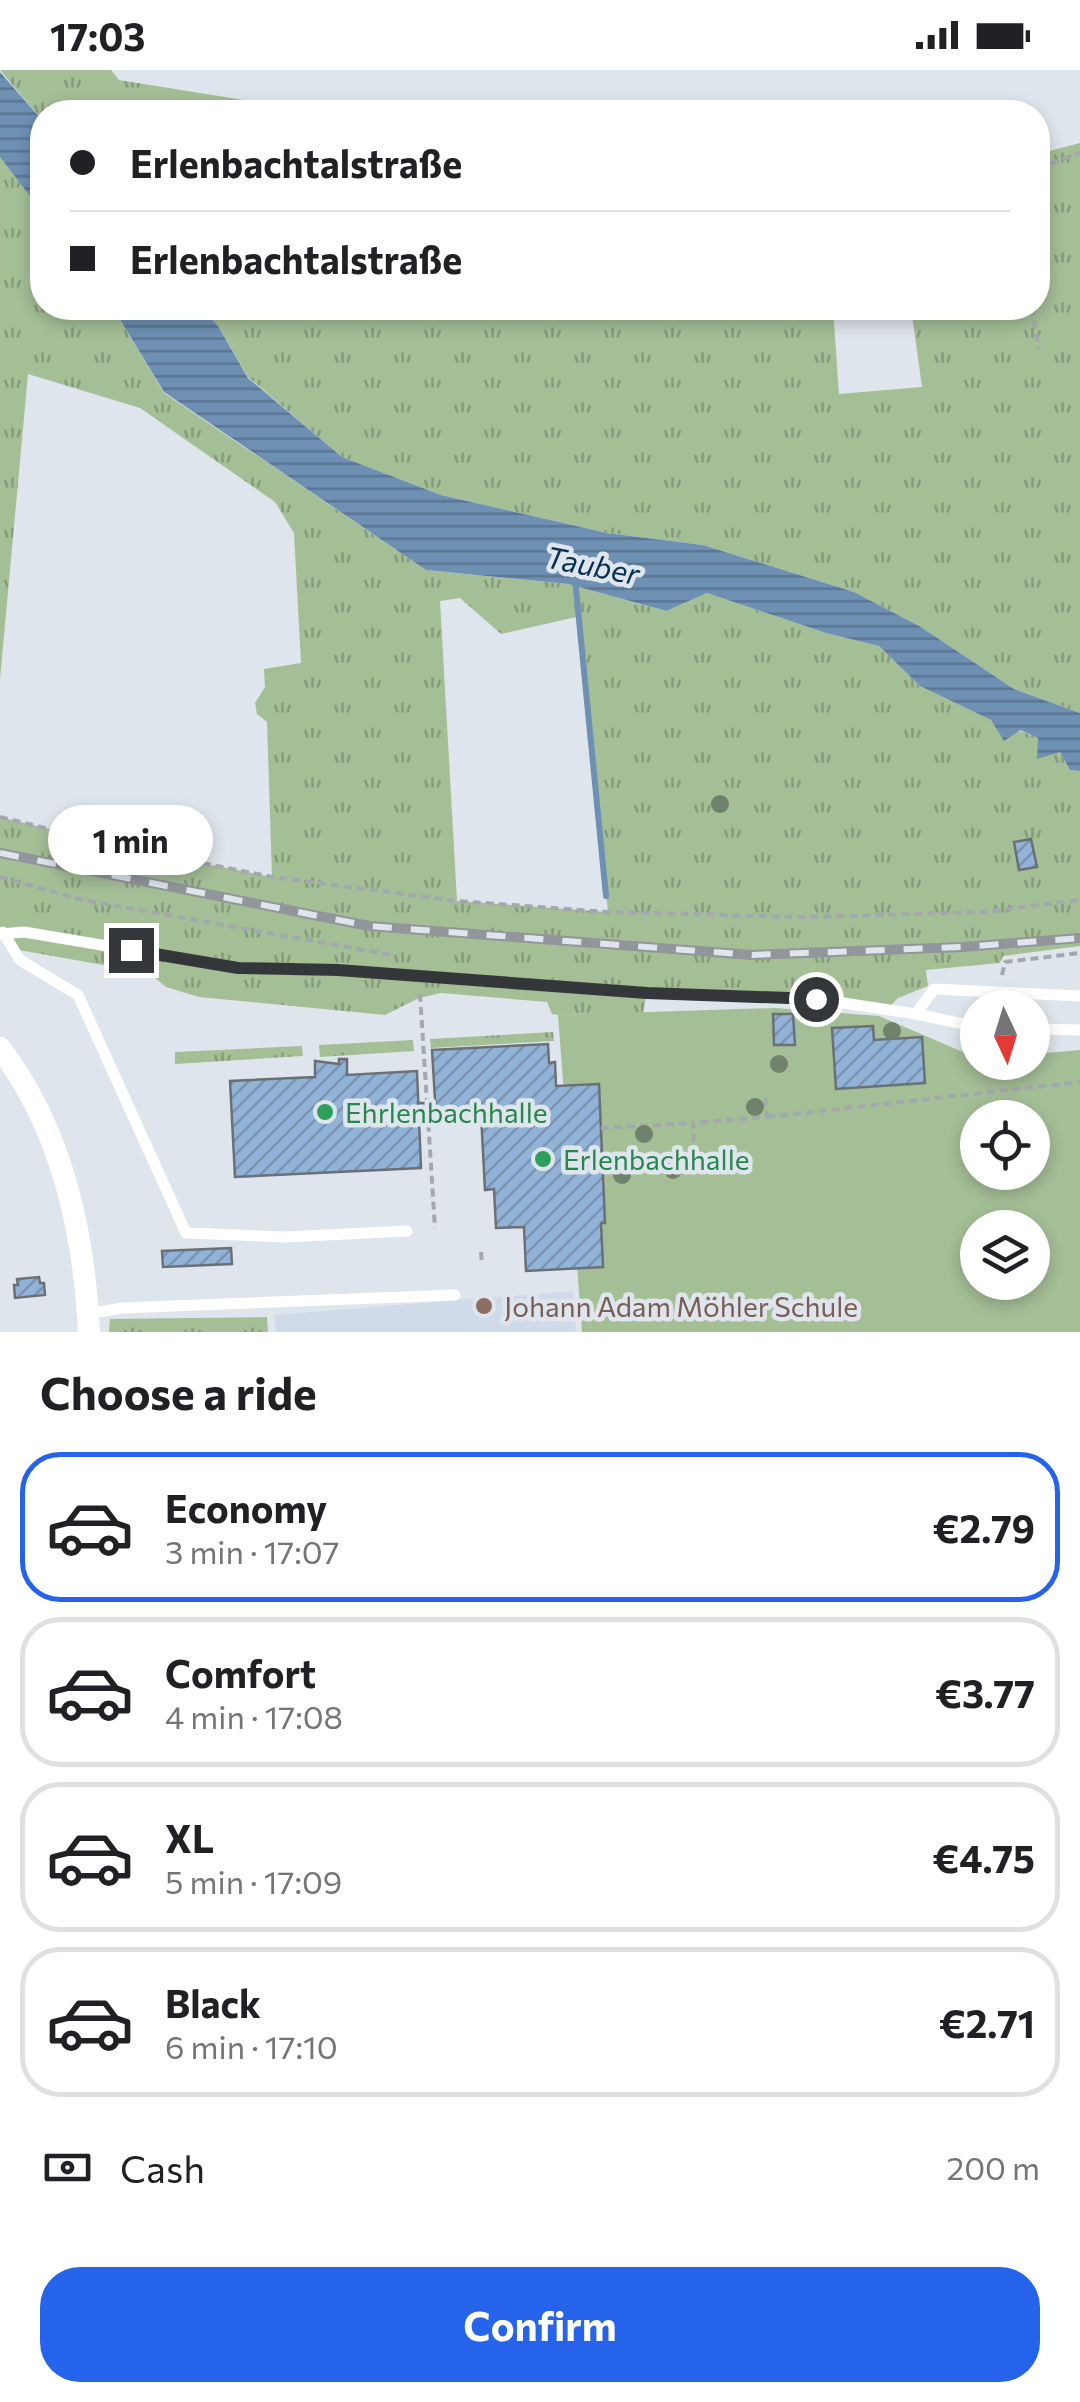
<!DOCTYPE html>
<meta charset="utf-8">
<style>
:root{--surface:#fff;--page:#f6f6f6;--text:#202124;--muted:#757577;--line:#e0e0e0;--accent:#2563eb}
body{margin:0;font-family:Commissioner,sans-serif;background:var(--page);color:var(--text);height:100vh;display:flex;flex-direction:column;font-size:38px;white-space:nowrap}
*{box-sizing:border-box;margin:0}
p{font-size:32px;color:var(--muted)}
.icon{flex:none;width:55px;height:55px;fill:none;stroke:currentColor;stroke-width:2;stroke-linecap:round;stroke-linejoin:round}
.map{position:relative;height:1262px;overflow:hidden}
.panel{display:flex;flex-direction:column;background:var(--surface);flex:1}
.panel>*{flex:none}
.hud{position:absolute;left:30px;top:30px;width:1020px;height:220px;border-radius:40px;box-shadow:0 5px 15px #0003;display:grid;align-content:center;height:220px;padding:0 40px;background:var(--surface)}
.needle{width:65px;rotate:176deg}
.tools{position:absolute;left:960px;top:920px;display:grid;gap:20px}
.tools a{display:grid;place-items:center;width:90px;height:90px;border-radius:50%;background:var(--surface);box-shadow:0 5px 15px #0003;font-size:50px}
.end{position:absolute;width:45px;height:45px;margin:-22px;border:12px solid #343739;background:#fff;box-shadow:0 0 0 5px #fff}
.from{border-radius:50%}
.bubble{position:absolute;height:70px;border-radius:35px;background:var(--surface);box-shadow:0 5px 15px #0003;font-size:32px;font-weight:700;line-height:70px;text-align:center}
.hud b{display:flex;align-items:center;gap:35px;height:95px;font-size:38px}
.hud b+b{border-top:2px solid var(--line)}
.hud i{width:25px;height:25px;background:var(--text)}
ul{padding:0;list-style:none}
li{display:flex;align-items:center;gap:30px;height:150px;margin:0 20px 15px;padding:0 20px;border:5px solid var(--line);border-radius:40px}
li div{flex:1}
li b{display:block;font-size:38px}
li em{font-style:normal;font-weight:700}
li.current{border-color:var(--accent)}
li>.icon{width:90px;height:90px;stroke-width:1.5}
h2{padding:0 40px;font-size:45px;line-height:120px}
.pay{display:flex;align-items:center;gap:25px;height:110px;padding:0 40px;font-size:38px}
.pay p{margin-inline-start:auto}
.action{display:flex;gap:20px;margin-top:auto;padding:20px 40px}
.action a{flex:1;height:115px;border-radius:40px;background:var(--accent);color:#fff;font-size:40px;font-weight:700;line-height:115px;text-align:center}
.status{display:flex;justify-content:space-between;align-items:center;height:70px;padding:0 50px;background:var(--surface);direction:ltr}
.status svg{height:28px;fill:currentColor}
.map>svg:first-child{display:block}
.built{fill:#cfdbe8}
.grass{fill:url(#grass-tufts);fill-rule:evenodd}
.garden{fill:#a4be96;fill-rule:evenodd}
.water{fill:url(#water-rules)}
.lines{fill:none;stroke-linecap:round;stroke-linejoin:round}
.stream{stroke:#6e90b3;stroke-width:6}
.building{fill:url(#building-hatch);stroke:#6b7076;stroke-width:2.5}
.path{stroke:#a3a8ad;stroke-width:4;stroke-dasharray:8 5;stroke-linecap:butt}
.service{stroke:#fff;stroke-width:11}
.minor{stroke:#fff;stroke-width:22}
.rail-casing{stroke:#92969b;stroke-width:10}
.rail{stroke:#dfe5ec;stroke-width:6;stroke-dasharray:19;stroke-linecap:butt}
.tree{fill:#71826c}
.route{stroke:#343739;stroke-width:12}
.leisure-dot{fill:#2e9e5b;stroke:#dfe5ec;stroke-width:4}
.education-dot{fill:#8d6e63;stroke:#dfe5ec;stroke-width:4}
.labels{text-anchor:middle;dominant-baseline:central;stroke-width:9;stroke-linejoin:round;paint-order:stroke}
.leisure-label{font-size:28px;fill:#27864d;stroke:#dfe5ec;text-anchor:start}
.education-label{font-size:28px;fill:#785e54;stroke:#dfe5ec;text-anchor:start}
.water-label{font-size:30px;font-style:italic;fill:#073153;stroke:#dfe5ec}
</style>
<div class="status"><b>17:03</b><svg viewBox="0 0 49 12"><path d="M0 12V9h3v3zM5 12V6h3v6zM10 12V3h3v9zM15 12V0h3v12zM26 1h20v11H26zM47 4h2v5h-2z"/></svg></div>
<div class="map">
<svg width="1080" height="1262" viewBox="0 0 1080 1262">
<defs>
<pattern id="grass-tufts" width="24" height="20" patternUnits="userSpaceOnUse" patternTransform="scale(2.5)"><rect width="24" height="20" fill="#a4be96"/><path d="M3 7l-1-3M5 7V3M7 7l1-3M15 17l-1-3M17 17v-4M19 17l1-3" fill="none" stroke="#869b7b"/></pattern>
<pattern id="water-rules" width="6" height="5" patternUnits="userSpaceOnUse" patternTransform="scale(2.5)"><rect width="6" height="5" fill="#6e90b3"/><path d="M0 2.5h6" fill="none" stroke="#5b7693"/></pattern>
<pattern id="building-hatch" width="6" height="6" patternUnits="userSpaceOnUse" patternTransform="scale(2.5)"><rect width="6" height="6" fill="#92b3d8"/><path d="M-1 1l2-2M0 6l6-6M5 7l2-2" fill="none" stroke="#7892b0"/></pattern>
</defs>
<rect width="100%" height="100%" fill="#dfe5ec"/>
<!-- built -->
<polygon class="built" points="573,1221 576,1262 276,1262 275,1245"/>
<!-- grass -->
<g class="grass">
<polygon points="0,0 111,0 119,10 319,42 42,42 42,50"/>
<polygon points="1080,73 1080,643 1014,619 921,557 854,522 703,475 607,463 441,425 342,387 248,307 218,256 201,238 833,238 839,324 922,317 911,238 1038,238 1038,84"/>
<path d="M 0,87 L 42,142 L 42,238 L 113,238 L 164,323 L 426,500 L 568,514 L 665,541 L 707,523 L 826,563 L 879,576 L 920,616 L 991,650 L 1039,668 L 1060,682 L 1070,700 L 1080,701 L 1080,876 L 1003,886 L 1000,893 L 926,900 L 928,916 L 898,928 L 887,939 L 817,929 L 647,923 L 643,943 L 558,945 L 552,944 L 547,932 L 441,923 L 419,928 L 385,945 L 199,927 L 166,917 L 149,903 L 13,879 L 0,864 L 0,747 L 140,781 L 272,807 L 267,652 L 257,644 L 255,633 L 265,617 L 264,599 L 301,593 L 294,463 L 275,432 L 140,338 L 28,304 L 0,609 ZM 460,528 L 501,564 L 576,547 L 608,842 L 457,831 L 440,531 Z"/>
<polygon points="553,962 554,971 431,978 430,969"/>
<polygon points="413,970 414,981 320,987 319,975"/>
<polygon points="302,976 303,986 175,994 175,982"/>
<polygon points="267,1247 268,1262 109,1262 110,1249"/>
</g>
<!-- garden -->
<path class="garden" d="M 775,938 L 879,946 L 977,988 L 978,992 L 1032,992 L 1033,984 L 1080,980 L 1080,1262 L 582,1262 L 558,945 ZM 978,1048 L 1032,1048 L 1032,1102 L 978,1102 ZM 978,1158 L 1032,1158 L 1032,1212 L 978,1212 Z"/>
<!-- water -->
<g class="water">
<polygon points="0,2 42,50 42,142 0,87"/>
<polygon points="113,238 201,238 218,256 248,308 342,387 441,425 607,463 703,475 854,522 921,557 1014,619 1080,643 1080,701 1070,700 1060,682 1037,689 1038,668 1020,660 1004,671 991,650 920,616 879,576 826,563 707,523 666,541 568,514 426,500 164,322"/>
</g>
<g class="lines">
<!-- stream -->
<polyline class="stream" points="575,509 606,826"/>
</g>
<!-- building -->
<g class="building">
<polygon points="1031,769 1037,797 1019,800 1014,772"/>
<polygon points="773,944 793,944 795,975 774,975"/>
<polygon points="873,956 874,970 922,967 925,1013 836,1019 832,958"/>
<polygon points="548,974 549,993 555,992 556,1016 599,1014 605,1153 601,1153 603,1197 526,1201 524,1157 496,1158 494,1119 485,1120 481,1044 436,1046 432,980"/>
<polygon points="339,989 347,989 347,1005 417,1001 421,1098 235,1107 230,1011 315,1007 315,991 339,994"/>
<polygon points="418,1033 435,1033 436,1050 419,1051"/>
<polygon points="231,1178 232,1194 163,1197 162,1181"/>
<polygon points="39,1207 40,1213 44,1213 45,1225 15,1228 14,1215 18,1215 17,1209"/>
</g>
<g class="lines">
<!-- path -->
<g class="path">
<polyline points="1038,98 1080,83"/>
<polyline points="1032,238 1039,279"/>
<polyline points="0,747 140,781 273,807 457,831 608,842 803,847 982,842 1080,830"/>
<polyline points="0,807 83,830 392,885"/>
<polyline points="1002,905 1005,892 1080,883"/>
<polyline points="420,924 435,1158"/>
<polyline points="767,1047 1080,1012"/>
<polyline points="601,1058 693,1053"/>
<polyline points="731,1104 694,1079 693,1053 767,1047 765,1026"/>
<polyline points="481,1182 482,1194"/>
</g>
<!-- service -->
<g class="service">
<polyline points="3,862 20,890 78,925 186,1163 285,1167 407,1161"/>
<polyline points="0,864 24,862 238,898 338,900 647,923 817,929 916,944 978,957"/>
<polyline points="916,944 934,919 1080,926"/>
<polyline points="1032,959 1080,960"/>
<polyline points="88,1244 122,1238 455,1225"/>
</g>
<!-- minor -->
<path class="minor" d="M 0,978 C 62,1060 84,1161 89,1262"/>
<!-- rail casing -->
<g class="rail-casing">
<polyline id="rail" points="0,783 369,856 752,885 963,877 1080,868"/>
</g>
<!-- rail -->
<use href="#rail" class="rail"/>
</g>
<!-- trees -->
<g class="tree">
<circle cx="720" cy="734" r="9"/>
<circle cx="892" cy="961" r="9"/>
<circle cx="779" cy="994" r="9"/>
<circle cx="755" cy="1037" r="9"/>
<circle cx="644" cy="1064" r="9"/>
<circle cx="673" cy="1100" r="9"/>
<circle cx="622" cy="1105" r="9"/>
<circle cx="537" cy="1241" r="9"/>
</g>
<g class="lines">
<!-- route -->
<polyline class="route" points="131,880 238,898 338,900 647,923 816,929"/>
</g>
<!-- markers -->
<g class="leisure-dot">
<circle cx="325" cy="1042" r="10"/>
<circle cx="543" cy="1089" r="10"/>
</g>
<circle class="education-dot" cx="484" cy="1236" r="10"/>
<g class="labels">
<!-- leisure labels -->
<g class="leisure-label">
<text x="345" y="1042">Ehrlenbachhalle</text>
<text x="563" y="1089">Erlenbachhalle</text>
</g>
<!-- education labels -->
<g class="education-label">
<text x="504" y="1236">Johann Adam Möhler Schule</text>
</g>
<!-- water labels -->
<g class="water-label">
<text transform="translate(593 494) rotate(11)">Tauber</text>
</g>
</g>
</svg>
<div class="tools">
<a><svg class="needle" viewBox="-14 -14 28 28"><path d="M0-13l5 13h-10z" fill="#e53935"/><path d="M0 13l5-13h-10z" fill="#757577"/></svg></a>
<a><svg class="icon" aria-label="locate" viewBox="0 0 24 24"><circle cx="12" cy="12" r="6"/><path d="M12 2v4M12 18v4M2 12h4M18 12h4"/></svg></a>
<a><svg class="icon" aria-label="layers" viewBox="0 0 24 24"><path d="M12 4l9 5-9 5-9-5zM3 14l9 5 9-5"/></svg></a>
</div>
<i class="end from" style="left:816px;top:929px"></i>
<i class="end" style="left:131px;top:880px"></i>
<div class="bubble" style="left:48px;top:735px;width:165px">1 min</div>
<div class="hud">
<b><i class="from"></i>Erlenbachtalstraße</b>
<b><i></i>Erlenbachtalstraße</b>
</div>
</div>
<section class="panel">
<h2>Choose a ride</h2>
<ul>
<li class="current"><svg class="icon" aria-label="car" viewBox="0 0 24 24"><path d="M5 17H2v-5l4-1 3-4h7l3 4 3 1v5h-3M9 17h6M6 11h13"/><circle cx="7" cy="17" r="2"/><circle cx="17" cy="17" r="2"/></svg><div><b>Economy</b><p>3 min · 17:07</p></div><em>€2.79</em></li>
<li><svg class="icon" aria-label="car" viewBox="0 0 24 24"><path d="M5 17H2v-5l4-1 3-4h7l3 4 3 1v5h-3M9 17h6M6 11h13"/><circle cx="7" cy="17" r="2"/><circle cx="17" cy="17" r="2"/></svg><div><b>Comfort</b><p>4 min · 17:08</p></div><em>€3.77</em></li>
<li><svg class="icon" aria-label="car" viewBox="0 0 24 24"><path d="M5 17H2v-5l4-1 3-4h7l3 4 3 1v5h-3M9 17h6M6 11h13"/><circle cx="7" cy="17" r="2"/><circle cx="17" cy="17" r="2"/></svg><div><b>XL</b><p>5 min · 17:09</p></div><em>€4.75</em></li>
<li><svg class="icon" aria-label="car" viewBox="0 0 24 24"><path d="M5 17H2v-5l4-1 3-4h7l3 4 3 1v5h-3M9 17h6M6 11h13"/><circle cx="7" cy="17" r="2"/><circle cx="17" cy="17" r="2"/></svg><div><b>Black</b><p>6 min · 17:10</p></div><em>€2.71</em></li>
</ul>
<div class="pay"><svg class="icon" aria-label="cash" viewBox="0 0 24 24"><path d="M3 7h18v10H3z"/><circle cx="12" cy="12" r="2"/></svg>Cash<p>200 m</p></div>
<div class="action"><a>Confirm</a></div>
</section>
